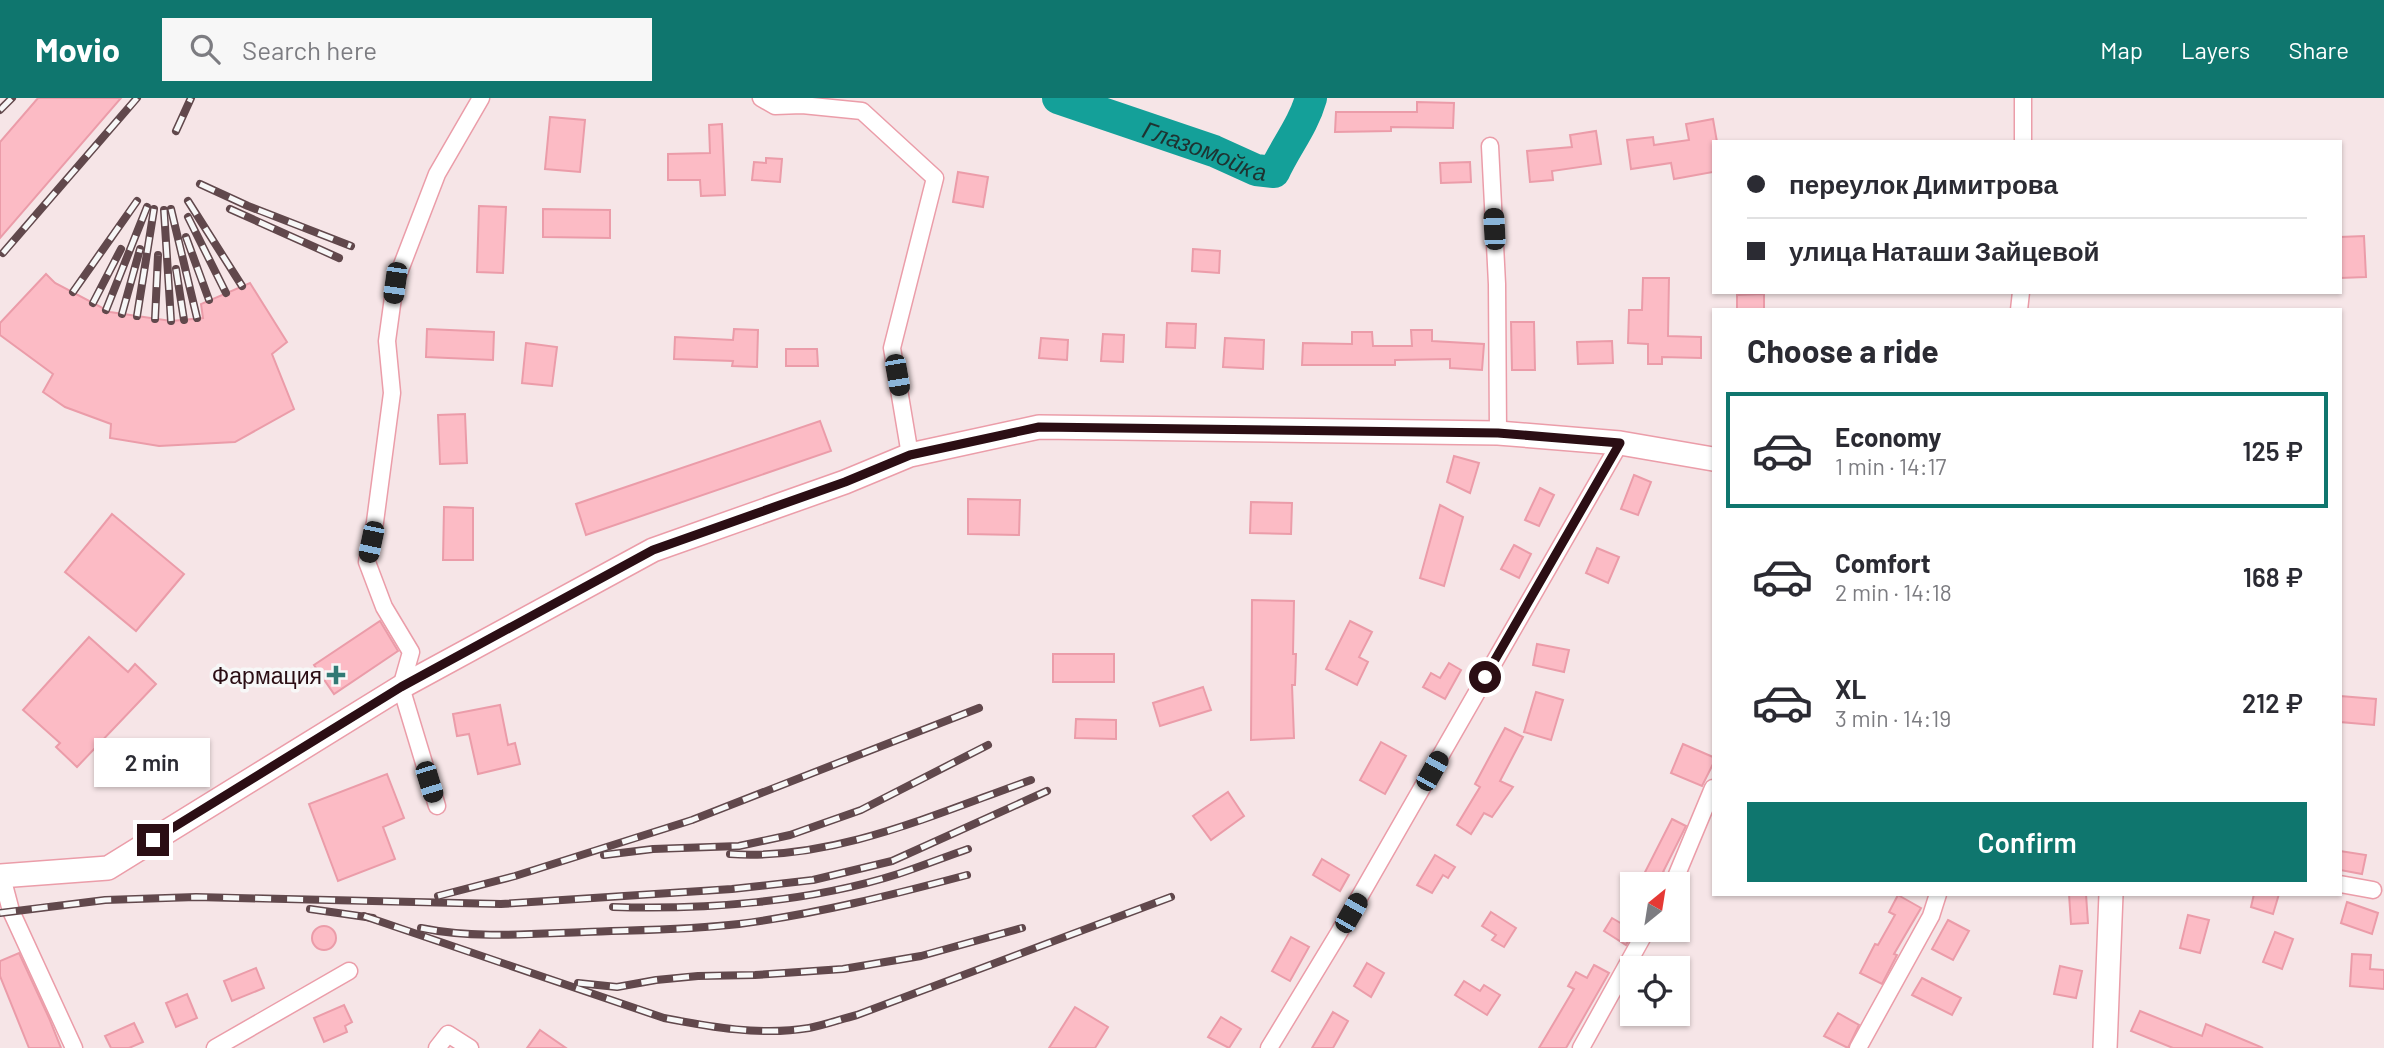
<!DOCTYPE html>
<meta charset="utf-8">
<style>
:root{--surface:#fff;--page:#f7f7f7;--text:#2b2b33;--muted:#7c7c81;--line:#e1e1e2;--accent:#0f766e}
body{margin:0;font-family:Barlow,sans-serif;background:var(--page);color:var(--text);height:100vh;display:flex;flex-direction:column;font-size:26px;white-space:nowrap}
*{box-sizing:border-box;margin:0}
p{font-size:23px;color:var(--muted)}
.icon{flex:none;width:38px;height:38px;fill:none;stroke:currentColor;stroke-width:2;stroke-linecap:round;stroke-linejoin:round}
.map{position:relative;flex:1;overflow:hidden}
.panel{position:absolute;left:1712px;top:210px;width:630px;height:588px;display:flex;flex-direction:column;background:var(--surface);border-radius:0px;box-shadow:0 2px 5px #0004}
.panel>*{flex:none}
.guide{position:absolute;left:1712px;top:42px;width:630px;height:154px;border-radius:0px;box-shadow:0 2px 5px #0004;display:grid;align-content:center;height:154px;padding:0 35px;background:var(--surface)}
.needle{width:46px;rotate:30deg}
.fabs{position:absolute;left:1620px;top:774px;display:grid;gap:14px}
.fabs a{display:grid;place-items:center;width:70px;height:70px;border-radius:0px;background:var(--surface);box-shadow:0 2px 5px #0004;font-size:35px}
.end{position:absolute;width:32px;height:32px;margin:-16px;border:9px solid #2b0e14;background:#fff;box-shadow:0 0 0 4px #fff}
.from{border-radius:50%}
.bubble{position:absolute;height:49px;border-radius:0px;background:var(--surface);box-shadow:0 2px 5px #0004;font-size:23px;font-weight:600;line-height:49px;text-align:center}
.car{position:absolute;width:21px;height:42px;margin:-21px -10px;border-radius:9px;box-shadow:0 0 5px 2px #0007;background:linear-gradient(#222 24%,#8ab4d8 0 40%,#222 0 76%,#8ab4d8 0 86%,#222 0)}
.guide b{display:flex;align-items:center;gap:24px;height:66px;font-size:26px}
.guide b+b{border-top:2px solid var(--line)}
.guide i{width:18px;height:18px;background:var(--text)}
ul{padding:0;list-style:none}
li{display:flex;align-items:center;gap:21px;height:116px;margin:0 14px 10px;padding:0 21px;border:4px solid transparent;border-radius:0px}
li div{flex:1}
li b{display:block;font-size:26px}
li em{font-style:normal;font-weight:600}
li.active{border-color:var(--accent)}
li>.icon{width:63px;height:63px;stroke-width:1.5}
h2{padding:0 35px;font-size:32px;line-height:84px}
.cta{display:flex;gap:14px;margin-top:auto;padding:14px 35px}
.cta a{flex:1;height:80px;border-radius:0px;background:var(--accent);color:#fff;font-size:28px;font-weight:600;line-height:80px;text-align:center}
header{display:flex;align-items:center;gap:42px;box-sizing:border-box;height:98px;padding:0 35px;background:var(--accent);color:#fff}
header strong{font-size:33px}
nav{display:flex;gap:38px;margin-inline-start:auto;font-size:24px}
.search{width:490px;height:63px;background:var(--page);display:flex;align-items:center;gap:18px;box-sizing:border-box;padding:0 24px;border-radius:0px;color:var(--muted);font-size:26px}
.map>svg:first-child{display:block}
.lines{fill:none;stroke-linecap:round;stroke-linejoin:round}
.river{stroke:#14a099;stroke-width:32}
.building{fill:#fcbbc5;stroke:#eb9ca9;stroke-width:2}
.street-casing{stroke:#eb9da9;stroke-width:19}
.secondary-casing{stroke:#eb9da9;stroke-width:26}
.street{stroke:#fff;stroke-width:16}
.secondary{stroke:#fff;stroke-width:23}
.rail-casing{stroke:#61484c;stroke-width:8}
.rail{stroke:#f7f7f7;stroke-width:5;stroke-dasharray:16;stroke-linecap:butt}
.route{stroke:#2b0e14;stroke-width:9}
.poi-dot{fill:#317974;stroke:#f7f7f7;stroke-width:2.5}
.labels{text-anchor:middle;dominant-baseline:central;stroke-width:7;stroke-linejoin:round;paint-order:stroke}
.poi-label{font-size:23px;fill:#2b0e14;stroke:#f7f7f7;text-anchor:end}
.water-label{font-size:24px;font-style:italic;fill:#1e3331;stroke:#f7f7f7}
</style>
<header>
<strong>Movio</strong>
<div class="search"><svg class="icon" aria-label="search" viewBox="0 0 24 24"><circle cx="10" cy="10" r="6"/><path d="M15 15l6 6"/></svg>Search here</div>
<nav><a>Map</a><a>Layers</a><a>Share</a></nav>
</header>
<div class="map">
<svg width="2384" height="950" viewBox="0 0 2384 950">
<rect width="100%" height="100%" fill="#f6e5e7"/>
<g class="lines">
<!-- river -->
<path class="river" id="s1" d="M 1058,0 L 1214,53 L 1256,72 L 1274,74 C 1286,48 1303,28 1311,0"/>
</g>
<!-- building -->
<g class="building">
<polygon points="38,0 121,0 0,140 0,44"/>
<polygon points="1417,4 1454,5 1453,30 1391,29 1391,33 1335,34 1336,14 1417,14"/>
<polygon points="550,19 585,22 580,74 545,71"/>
<polygon points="1713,21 1717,44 1713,44 1713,74 1674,81 1671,65 1631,71 1627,42 1653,39 1654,47 1689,42 1686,26"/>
<polygon points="722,26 725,97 701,98 700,82 668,82 668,56 710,55 709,27"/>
<polygon points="1596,33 1601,66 1552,73 1553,82 1530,84 1527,53 1572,49 1570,37"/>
<polygon points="766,60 782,61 780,84 752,82 754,64 766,65"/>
<polygon points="1470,64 1471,84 1441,85 1440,65"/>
<polygon points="958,74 988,79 983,109 953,104"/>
<polygon points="479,108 506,109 503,175 477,174"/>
<polygon points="543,111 610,112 610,140 543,139"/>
<polygon points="2364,138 2366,179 2340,180 2340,139"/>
<polygon points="1193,151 1220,153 1219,175 1192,173"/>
<polygon points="46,176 55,185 110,214 171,223 203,220 201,206 250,185 287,244 272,256 294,311 235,344 159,348 110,340 111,326 65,309 43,294 53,276 0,237 0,225"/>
<polygon points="1643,180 1669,180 1668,238 1701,239 1701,260 1662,259 1662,266 1648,266 1648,246 1628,245 1629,212 1642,212"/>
<polygon points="1764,196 1764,211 1737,212 1737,197"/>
<polygon points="1511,224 1534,224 1535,272 1512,272"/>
<polygon points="1167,225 1196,226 1195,250 1166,249"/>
<polygon points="427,231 494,234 493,262 426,259"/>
<polygon points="734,231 758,232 757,269 732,268 733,263 674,261 675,239 733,242"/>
<polygon points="1411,232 1432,232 1432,243 1484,246 1482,272 1450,270 1450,261 1395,262 1395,267 1302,267 1303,245 1352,246 1352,234 1372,234 1373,248 1412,248"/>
<polygon points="1103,236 1124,237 1123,264 1101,263"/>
<polygon points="1041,240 1068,242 1067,262 1039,260"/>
<polygon points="1225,240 1264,242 1263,271 1223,269"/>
<polygon points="1612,243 1613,265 1578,266 1577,244"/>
<polygon points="526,245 557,249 552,288 522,285"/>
<polygon points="786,251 817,251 818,268 786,268"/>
<polygon points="465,316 467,365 440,366 438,317"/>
<polygon points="820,323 831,353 586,437 576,406"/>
<polygon points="1454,358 1479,365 1470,395 1447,384"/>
<polygon points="1634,377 1651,384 1638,417 1621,411"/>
<polygon points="1540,390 1554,397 1539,428 1525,422"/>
<polygon points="968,401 1020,402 1019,437 968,436"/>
<polygon points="1251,404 1292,405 1291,436 1250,435"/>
<polygon points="1440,407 1463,419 1444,488 1420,480"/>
<polygon points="444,409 473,410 473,462 443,462"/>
<polygon points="112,416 184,476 136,533 65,474"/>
<polygon points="1514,447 1531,456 1519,480 1501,471"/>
<polygon points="1597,450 1619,459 1608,485 1586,475"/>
<polygon points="1252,502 1294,503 1293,556 1296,556 1295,587 1292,587 1294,640 1251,642"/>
<polygon points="380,523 398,553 334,596 314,567"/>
<polygon points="1350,523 1372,534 1359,559 1368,564 1357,587 1326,571"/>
<polygon points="89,539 128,574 135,566 156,586 77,669 56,649 60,645 23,612"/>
<polygon points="1537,546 1569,552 1564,574 1533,567"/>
<rect x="1053" y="556" width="61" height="28"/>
<polygon points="1449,565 1461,572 1445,601 1423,589 1431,575 1440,580"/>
<polygon points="1203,589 1211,612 1160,628 1153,605"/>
<polygon points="1536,594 1563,602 1551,642 1524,634"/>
<polygon points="2340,598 2376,601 2374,627 2340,624"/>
<polygon points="500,607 508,647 515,645 520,666 478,676 469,636 457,638 453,616"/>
<polygon points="1076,621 1116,622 1116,641 1075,640"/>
<polygon points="1505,630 1523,639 1500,683 1513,689 1492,719 1484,715 1471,736 1457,727 1480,689 1475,686"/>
<polygon points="1381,644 1406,658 1385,696 1360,682"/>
<polygon points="1683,646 1713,659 1713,666 1702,688 1671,675"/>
<polygon points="387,676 404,720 383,729 395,761 338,783 309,706"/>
<polygon points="1228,694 1244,718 1211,742 1193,718"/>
<polygon points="1672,721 1686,728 1663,774 1665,775 1659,786 1639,786"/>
<polygon points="2340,753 2366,757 2362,776 2340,772"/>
<polygon points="1435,757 1455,769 1448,780 1443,777 1432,795 1417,787"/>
<polygon points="1322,761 1349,777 1340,793 1313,777"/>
<polygon points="2069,796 2086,796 2088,825 2071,826"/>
<polygon points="2254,796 2279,796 2273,816 2251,809"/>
<polygon points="1898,797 1921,810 1894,856 1897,857 1882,886 1860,875 1875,846 1878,847 1895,817 1889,814"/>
<polygon points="2347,804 2378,815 2372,836 2341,825"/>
<polygon points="1491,814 1516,830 1504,849 1492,842 1496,837 1482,828"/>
<polygon points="2188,817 2209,822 2200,855 2180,850"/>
<polygon points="1612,820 1634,833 1626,847 1604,833"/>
<polygon points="1948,822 1969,833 1953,862 1932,851"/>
<circle cx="324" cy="840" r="12"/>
<polygon points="2275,834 2293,841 2282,871 2263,864"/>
<polygon points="1291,839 1309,849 1290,883 1272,873"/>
<polygon points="19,855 49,920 61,950 29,950 0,878 0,863"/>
<polygon points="2352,856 2371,857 2370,871 2384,872 2384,891 2350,888"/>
<polygon points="1367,865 1384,875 1371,899 1354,888"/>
<polygon points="1594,867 1609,875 1566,950 1539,950 1574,891 1568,888 1576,874 1587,880"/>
<polygon points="2060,868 2082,873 2076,900 2054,896"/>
<polygon points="256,870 264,890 232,903 224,883"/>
<polygon points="1922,880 1961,900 1952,917 1912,897"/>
<polygon points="1464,883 1480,893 1484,887 1500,897 1487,917 1455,897"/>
<polygon points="187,896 197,920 176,929 166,905"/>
<polygon points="344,907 352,924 345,928 347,934 324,944 314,920"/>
<polygon points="1075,909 1108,929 1095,950 1049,950"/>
<polygon points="2140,913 2202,938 2206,926 2263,950 2173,950 2131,933"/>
<polygon points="1333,914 1348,923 1333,950 1312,950"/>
<polygon points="1838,915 1859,927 1848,950 1824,938"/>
<polygon points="1221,919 1241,931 1229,950 1208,939"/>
<polygon points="134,925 143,944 129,950 111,950 105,938"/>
<polygon points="540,932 566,950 527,950"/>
</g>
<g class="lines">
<!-- street casing -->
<g class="street-casing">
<g id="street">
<polyline points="761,0 775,8 802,7 862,13 935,80 892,250 910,357"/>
<polyline points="2023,0 2023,44"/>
<polyline points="1490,48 1497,186 1498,335"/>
<polyline points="2019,212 2021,194"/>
<polyline points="437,708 401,589 411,554 384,509 367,464 375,424 392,295 387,243 395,185 437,76 481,0"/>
<polyline points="2,779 11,813 74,950"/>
<polyline points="1673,786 1713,690"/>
<polyline points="2340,786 2373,792"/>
<polyline points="215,950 349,873"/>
<polyline points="437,950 448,936 470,950"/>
<polyline points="1269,950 1337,838 1620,345"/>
<polyline points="1581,950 1647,831"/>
<polyline points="1858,950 1931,818 1938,796"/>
</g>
</g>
<!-- secondary casing -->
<g class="secondary-casing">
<g id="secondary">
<polyline points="0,778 108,770 401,589 653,452 845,384 910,357 1039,329 1498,335 1620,345 1713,361"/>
<polyline points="2105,950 2111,796"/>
</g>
</g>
<!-- street -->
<use href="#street" class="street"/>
<!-- secondary -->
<use href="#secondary" class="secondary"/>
<!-- rail casing -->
<g class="rail-casing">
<g id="rail">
<polyline points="0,12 12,0"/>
<polyline points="176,33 191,0"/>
<polyline points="200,86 248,108 351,148"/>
<polyline points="188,103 242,188"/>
<polyline points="171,111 197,220"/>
<polyline points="230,111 339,160"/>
<polyline points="164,112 171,223"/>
<polyline points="188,119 226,195"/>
<polyline points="186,139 209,202"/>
<polyline points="3,155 137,0"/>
<polyline points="176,171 184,222"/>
<polyline points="73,194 137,103"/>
<polyline points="93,205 121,151"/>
<polyline points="106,212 147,109"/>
<polyline points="122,216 140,151"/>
<polyline points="137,218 154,111"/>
<polyline points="155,221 158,157"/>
<path d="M 730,756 C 833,763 935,716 1031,682"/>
<polyline points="604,757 653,751 739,748 790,737 861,712 988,647"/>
<polyline points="438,798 515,778 692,722 979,610"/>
<path d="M 613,809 C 705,812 810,804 898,776 C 922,768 945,759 968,751"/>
<polyline points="310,811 373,820"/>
<polyline points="0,815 105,802 196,799 501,806 732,791 813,782 892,763 1047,693"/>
<path d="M 364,818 L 664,920 C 711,929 761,938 809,930 C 825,927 841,921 857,917 L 1171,799"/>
<path d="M 421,830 C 475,841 530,836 585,834 C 636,832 688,832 739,826 C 816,816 892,797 967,777"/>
<polyline points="578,885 617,889 656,882 698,878 755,877 843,871 921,858 1022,830"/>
</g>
</g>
<!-- rail -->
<use href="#rail" class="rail"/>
</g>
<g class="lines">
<!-- route -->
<polyline class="route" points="153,742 401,589 653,452 845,384 910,357 1039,329 1498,335 1620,345 1485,579"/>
</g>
<!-- markers -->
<path class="poi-dot" d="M332.5 566.5h7v7h7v7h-7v7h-7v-7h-7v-7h7z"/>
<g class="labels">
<!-- poi labels -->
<g class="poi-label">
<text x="322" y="577">Фармация</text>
</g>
<!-- water labels -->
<g class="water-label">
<text stroke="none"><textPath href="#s1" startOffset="156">Глазомойка</textPath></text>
</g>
</g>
</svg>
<div class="fabs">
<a><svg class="needle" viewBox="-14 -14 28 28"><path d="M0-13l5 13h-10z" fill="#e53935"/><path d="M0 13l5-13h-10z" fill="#7c7c81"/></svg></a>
<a><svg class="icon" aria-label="locate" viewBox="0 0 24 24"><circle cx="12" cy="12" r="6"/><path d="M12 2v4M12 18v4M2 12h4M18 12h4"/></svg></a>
</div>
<i class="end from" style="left:1485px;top:579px"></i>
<i class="end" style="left:153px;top:742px"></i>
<div class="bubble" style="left:94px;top:640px;width:116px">2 min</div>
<i class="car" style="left:1494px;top:131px;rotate:357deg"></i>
<i class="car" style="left:395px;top:185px;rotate:188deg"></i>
<i class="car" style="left:897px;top:277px;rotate:170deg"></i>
<i class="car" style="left:371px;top:444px;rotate:192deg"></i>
<i class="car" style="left:1432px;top:673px;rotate:29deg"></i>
<i class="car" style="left:429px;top:684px;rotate:163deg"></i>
<i class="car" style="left:1351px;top:815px;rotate:30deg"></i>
<div class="guide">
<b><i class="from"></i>переулок Димитрова</b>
<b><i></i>улица Наташи Зайцевой</b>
</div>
<section class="panel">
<h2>Choose a ride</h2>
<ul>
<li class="active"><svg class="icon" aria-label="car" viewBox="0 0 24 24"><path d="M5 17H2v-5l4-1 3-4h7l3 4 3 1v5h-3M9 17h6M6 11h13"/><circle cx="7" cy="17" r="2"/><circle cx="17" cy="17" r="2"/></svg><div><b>Economy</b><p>1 min · 14:17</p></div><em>125 ₽</em></li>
<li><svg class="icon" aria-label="car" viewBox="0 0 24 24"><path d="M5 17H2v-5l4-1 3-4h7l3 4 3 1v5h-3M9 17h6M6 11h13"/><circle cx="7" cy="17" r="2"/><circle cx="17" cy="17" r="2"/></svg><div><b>Comfort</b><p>2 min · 14:18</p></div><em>168 ₽</em></li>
<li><svg class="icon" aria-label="car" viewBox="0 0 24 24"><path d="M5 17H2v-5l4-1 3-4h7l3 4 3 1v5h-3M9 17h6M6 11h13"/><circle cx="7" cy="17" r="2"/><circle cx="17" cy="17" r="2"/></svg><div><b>XL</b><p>3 min · 14:19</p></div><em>212 ₽</em></li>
</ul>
<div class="cta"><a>Confirm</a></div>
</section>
</div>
